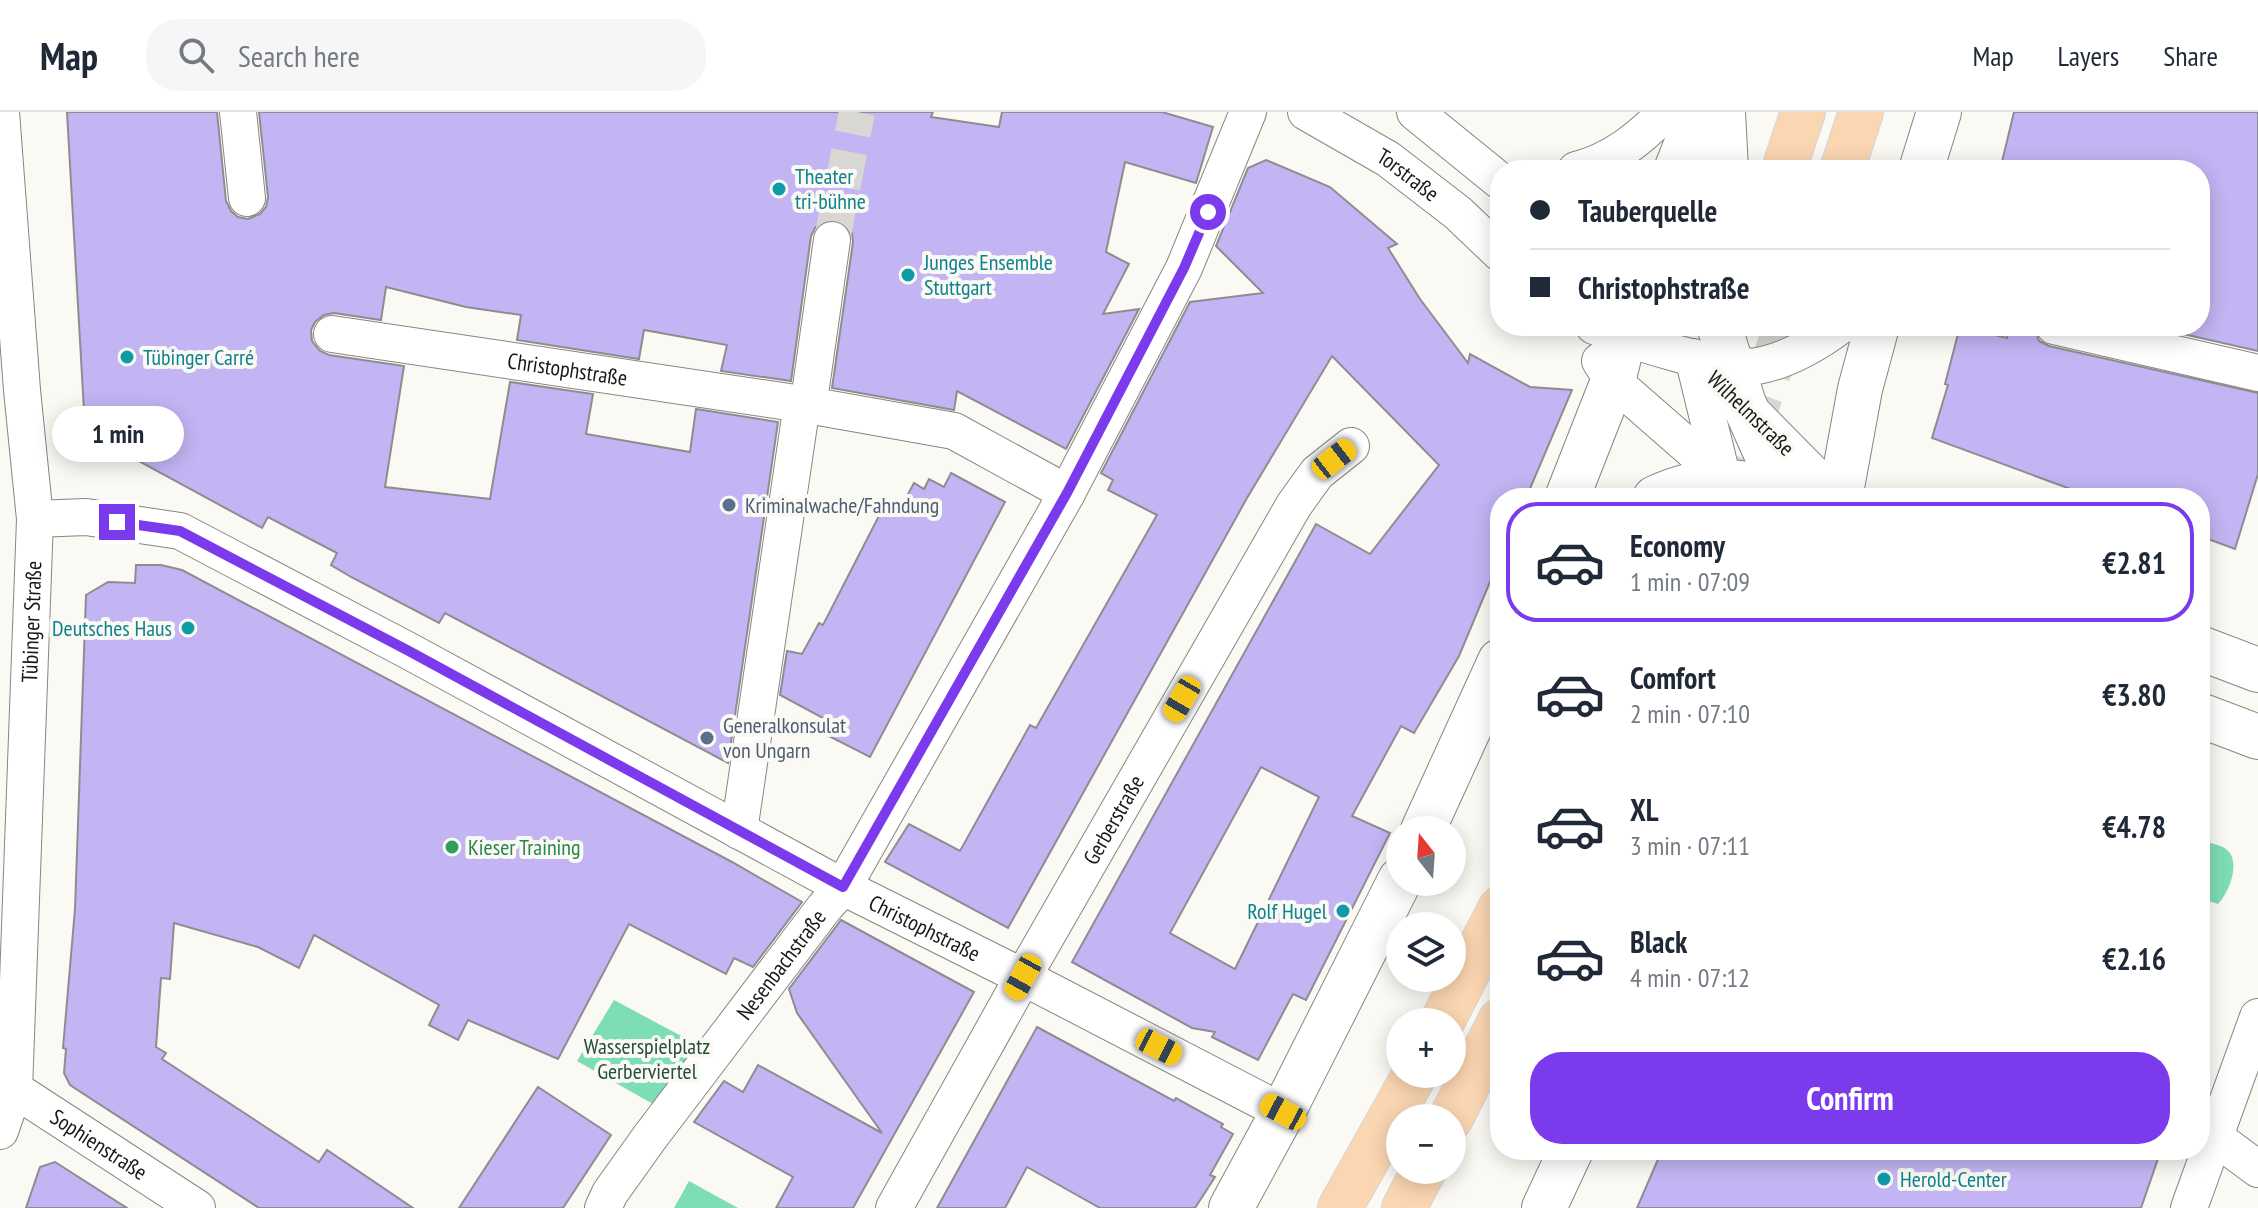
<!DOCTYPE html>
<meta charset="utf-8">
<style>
:root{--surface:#fff;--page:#f6f6f7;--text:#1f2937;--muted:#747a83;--line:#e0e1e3;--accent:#7c3aed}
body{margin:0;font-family:"PT Sans Narrow",sans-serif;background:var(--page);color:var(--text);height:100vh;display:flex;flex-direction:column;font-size:30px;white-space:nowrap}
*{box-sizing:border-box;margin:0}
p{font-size:26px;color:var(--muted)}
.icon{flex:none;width:44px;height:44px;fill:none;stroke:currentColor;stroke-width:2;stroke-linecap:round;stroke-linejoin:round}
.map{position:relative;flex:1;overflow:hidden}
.panel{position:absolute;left:1490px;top:376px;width:720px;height:672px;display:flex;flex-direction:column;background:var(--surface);border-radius:32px;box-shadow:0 4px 20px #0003}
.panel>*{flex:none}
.top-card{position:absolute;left:1490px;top:48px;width:720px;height:176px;border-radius:32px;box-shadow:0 4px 20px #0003;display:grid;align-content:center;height:176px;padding:0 40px;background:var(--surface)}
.needle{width:52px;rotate:343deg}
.fabs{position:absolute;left:1386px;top:704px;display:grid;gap:16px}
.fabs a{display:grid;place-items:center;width:80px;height:80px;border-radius:50%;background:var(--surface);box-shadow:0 4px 20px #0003;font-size:40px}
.end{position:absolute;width:36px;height:36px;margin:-18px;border:10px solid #7c3aed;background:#fff;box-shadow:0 0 0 4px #fff}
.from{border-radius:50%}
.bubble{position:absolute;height:56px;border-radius:28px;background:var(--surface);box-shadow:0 4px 20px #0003;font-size:26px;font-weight:700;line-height:56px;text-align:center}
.car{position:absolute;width:24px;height:48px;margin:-24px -12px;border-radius:10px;box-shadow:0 0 6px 2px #0007;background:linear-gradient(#f5c518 24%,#345 0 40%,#f5c518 0 76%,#345 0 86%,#f5c518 0)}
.top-card b{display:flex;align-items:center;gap:28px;height:76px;font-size:30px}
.top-card b+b{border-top:2px solid var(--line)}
.top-card i{width:20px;height:20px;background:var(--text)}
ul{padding:14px 0 0;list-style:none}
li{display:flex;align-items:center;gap:24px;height:120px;margin:0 16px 12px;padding:0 24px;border:4px solid transparent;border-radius:32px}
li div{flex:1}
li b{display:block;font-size:30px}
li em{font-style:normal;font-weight:700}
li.on{border-color:var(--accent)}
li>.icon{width:72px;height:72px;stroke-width:1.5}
.button{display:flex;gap:16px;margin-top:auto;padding:16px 40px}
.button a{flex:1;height:92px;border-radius:32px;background:var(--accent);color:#fff;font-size:32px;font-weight:700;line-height:92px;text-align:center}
header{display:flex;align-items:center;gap:48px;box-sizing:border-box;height:112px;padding:0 40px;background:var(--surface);border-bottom:2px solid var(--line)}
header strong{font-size:38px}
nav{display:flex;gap:44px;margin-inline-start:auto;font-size:28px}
.search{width:560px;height:72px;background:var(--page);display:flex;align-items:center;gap:20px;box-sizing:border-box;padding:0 28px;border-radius:32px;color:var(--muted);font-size:30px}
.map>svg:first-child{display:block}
.green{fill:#7dddb5}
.building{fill:#c3b5f4;stroke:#8d8d91;stroke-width:2;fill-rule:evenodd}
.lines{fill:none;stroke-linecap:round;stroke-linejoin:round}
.street-tunnel{stroke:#d9d7d3;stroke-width:36;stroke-dasharray:36 18;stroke-linecap:butt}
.primary-tunnel{stroke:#d9d7d3;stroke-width:44;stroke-dasharray:44 22;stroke-linecap:butt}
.street-casing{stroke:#888681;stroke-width:38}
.secondary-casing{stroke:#888681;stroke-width:46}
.primary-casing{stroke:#d6d5d5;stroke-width:46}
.street{stroke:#fff;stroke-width:36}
.secondary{stroke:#fff;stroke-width:44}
.primary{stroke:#fbd6b2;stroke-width:44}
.route{stroke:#7c3aed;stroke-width:10}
.culture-dot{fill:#0f9aa8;stroke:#fbf9f4;stroke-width:3}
.service-dot{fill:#5c6f8a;stroke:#fbf9f4;stroke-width:3}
.leisure-dot{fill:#2e9e5b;stroke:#fbf9f4;stroke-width:3}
.labels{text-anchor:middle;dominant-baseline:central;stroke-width:8;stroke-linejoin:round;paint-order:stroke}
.culture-label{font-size:22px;fill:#0d838f;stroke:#fbf9f4;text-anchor:start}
.street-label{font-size:22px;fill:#191816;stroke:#fbf9f4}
.service-label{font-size:22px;fill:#4e5e75;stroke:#fbf9f4;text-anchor:start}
.leisure-label{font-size:22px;fill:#27864d;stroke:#fbf9f4;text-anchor:start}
.park-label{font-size:22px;fill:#234e3c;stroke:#fbf9f4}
</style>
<header>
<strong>Map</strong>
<div class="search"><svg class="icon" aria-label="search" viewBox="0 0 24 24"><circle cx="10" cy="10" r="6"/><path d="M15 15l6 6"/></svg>Search here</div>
<nav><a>Map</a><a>Layers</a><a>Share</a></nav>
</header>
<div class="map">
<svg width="2258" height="1096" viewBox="0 0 2258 1096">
<rect width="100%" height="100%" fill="#fbf9f4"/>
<!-- green -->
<g class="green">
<path d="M 2200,728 C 2207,731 2220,732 2226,737 C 2242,749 2229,781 2218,792 L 2200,786 Z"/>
<polygon points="614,888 685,926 687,955 660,996 577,949"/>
<polygon points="689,1069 738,1096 674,1096"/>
</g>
<!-- building -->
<g class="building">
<polygon points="67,0 217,0 226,89 231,99 238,105 248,107 260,102 266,95 268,85 259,0 933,0 931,5 999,15 1002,0 1162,0 1213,15 1196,71 1125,50 1106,140 1129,152 1103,202 1139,197 1066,337 957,279 954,298 832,276 853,130 852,121 846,112 836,107 824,109 815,116 811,124 791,269 721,259 727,233 644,218 639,247 517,228 521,203 466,195 386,175 381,208 334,201 324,203 315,210 311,218 312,229 320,239 329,243 404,254 385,375 490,387 510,270 593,282 586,322 690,340 696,297 778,310 728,651 445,501 439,511 351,465 331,453 337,441 268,405 262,416 104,330 70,336 79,307 84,299"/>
<polygon points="2014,0 2258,0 2258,239 2148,214 2200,214 2200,58 2000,58"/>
<path d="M 1266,48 L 1330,75 L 1397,132 L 1388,136 L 1420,187 L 1468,251 L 1470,242 L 1530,275 L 1572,278 L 1526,386 L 1500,386 L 1500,446 L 1459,544 L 1414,621 L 1401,614 L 1352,704 L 1390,721 L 1306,888 L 1293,882 L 1258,948 L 1212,925 L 1215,920 L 1192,916 L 1072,850 L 1316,412 L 1370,442 L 1439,353 L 1332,244 L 1247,386 L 1008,816 L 885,750 L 909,712 L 960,739 L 1030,613 L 1036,616 L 1157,403 L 1108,378 L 1113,368 L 1101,361 L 1190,190 L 1263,181 L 1216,134 L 1248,56 ZM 1261,655 L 1319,685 L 1235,857 L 1170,821 Z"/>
<polygon points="1960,214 2007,226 2008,214 2034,214 2039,229 2049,234 2258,281 2258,362 2235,437 2200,424 2200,386 2095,386 1932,326 1948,273 1945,272"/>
<polygon points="951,361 1005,390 870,645 817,618 823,606 780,583 787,539 802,542 819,511 823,513 883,396 897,403 914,371 924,377 929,367 944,375"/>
<polygon points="136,453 161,453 182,458 732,750 802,790 753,855 734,846 726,862 629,812 558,947 468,908 458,928 429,913 439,893 314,823 299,856 258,835 174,811 170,867 161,866 156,935 166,941 162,947 319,1050 327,1038 413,1096 259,1096 70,973 64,961 66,937 63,936 75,797 86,483 108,470 135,471"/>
<polygon points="841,808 974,880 853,1096 776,1096 793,1065 694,1010 724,969 743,980 758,953 882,1021 797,901 789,877"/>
<polygon points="1037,915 1174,989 1176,986 1223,1012 1221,1015 1233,1022 1210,1063 1215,1065 1195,1096 1100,1096 1027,1055 1005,1096 937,1096"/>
<polygon points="538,975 611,1023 563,1096 459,1096"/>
<polygon points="1662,1038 2161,1038 2141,1096 1637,1096"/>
<polygon points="55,1050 127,1096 26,1096 40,1055"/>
</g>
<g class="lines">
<!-- street-tunnel -->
<polyline class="street-tunnel" points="832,128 857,0"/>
<!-- primary-tunnel -->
<polyline class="primary-tunnel" points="1724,386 1786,214"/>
<!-- street casing -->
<g class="street-casing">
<g id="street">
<polyline points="238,0 247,86"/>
<path id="s1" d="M 1306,0 L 1388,47 L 1458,101 L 1500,141"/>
<polyline points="1415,0 1500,69"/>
<path d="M 1576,58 C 1613,49 1640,26 1666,0"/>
<path d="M 1594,214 C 1628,228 1723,259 1757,254 C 1786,249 1817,231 1840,214"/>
<polyline points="2054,214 2258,261"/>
<path id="s2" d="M 332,222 L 802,292 L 954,319 L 1067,381"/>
<polyline points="1693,245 1724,372"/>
<polyline points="1600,249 1613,269 1740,380"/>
<polyline points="1754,302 1837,386"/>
<path id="s3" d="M 35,407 L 86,405 L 180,419 L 407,538 L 843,775 L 1023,865 L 1283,1000"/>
<polyline points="739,719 802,292 810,282 832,128"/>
<path id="s4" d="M 0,968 L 197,1096"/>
<path id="s5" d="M 0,1019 L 14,978 L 35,407 L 22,278 L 1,0"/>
<polyline points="2216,1026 2258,1057"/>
<path id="s6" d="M 603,1096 L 610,1081 L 650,1025 L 824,796 L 843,775 L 1067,381 L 1184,156 L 1248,0"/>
<path id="s7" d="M 894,1096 L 1023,865 L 1294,393 L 1317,361 L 1351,334"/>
<polyline points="2189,1096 2258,905"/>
</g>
</g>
<!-- secondary casing -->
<g class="secondary-casing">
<g id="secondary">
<polyline points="1723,0 1726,58"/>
<polyline points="1676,58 1699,0"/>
<polyline points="1921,58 1939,0"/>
<polyline points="1719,214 1744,292 1786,386"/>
<polyline points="1567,386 1613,269 1627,214"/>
<path d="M 1655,386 C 1713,359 1746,372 1805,382"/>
<polyline points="1840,386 1860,277 1877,214"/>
<polyline points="2200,536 2258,558"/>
<polyline points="2200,603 2258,625"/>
<polyline points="1423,718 1500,549"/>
<polyline points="1231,1096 1283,1000 1400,768"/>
<polyline points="1544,1096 1571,1038"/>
</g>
</g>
<!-- primary casing -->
<g class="primary-casing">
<g id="primary">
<polyline points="1786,51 1803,0"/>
<polyline points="1842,58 1861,0"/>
<polyline points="1442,910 1500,797"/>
<polyline points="1451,1006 1500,909"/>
<polyline points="1340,1096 1415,962"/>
<polyline points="1404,1096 1424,1058"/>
</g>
</g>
<!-- street -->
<use href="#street" class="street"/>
<!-- secondary -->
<use href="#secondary" class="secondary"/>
<!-- primary -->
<use href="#primary" class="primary"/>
</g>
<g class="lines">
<!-- route -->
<polyline class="route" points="117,410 180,419 407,538 843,775 1067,381 1184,156 1208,100"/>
</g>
<!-- markers -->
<g class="culture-dot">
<circle cx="779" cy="77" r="8"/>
<circle cx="908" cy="163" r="8"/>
<circle cx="127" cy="245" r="8"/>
<circle cx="188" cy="516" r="8"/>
<circle cx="1343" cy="799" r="8"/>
<circle cx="1884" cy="1067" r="8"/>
</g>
<g class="service-dot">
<circle cx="729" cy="393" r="8"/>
<circle cx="707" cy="626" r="8"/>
</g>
<circle class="leisure-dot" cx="452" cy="735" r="8"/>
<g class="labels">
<!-- culture labels -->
<g class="culture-label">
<text x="795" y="64">Theater<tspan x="795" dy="25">tri-bühne</tspan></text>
<text x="924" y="150">Junges Ensemble<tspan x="924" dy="25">Stuttgart</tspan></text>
<text x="143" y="245">Tübinger Carré</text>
<text x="172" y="516" text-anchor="end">Deutsches Haus</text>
<text x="1327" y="799" text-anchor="end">Rolf Hugel</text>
<text x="1900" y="1067">Herold-Center</text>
</g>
<!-- street labels -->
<g class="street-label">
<text stroke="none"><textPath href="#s1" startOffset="120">Torstraße</textPath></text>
<text stroke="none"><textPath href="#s2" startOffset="238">Christophstraße</textPath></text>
<text transform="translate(1751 301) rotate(44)">Wilhelmstraße</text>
<text stroke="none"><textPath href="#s5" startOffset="512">Tübinger Straße</textPath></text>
<text stroke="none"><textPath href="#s7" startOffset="446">Gerberstraße</textPath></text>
<text stroke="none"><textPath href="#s3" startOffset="990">Christophstraße</textPath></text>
<text stroke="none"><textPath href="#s6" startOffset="302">Nesenbachstraße</textPath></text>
<text stroke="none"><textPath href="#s4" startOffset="118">Sophienstraße</textPath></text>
</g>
<!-- service labels -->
<g class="service-label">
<text x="745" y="393">Kriminalwache/Fahndung</text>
<text x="723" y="613">Generalkonsulat<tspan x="723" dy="25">von Ungarn</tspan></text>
</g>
<!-- leisure labels -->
<g class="leisure-label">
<text x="468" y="735">Kieser Training</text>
</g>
<!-- park labels -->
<g class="park-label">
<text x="647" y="934">Wasserspielplatz<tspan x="647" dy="25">Gerberviertel</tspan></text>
</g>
</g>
</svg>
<div class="fabs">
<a><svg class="needle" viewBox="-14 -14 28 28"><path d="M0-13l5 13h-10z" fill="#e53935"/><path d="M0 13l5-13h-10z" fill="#747a83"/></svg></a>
<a><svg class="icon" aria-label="layers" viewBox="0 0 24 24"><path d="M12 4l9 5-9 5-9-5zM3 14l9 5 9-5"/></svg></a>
<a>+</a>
<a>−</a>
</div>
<i class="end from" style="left:1208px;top:100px"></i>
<i class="end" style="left:117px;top:410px"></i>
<div class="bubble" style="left:52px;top:294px;width:132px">1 min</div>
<i class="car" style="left:1334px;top:347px;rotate:52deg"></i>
<i class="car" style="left:1182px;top:587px;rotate:210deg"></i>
<i class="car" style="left:1023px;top:865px;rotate:209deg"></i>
<i class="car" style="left:1159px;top:935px;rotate:117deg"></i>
<i class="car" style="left:1283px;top:1000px;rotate:298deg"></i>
<div class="top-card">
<b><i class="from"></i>Tauberquelle</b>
<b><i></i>Christophstraße</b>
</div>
<section class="panel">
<ul>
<li class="on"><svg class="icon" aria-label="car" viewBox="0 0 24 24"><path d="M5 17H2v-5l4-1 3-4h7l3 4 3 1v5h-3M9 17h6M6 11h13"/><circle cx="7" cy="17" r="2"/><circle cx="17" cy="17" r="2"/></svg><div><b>Economy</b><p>1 min · 07:09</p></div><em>€2.81</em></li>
<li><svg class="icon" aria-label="car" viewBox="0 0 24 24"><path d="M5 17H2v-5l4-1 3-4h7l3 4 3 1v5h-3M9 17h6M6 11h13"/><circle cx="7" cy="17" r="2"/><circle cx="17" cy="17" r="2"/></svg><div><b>Comfort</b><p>2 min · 07:10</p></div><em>€3.80</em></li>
<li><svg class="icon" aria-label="car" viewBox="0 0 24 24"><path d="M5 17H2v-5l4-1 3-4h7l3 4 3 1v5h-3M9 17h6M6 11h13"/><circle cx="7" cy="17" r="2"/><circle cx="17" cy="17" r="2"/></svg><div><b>XL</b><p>3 min · 07:11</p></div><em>€4.78</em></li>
<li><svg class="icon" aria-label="car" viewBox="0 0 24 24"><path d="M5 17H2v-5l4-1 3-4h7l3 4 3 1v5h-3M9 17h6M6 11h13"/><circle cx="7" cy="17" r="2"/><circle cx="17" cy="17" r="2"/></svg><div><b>Black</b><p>4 min · 07:12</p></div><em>€2.16</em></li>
</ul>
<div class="button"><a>Confirm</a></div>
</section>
</div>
